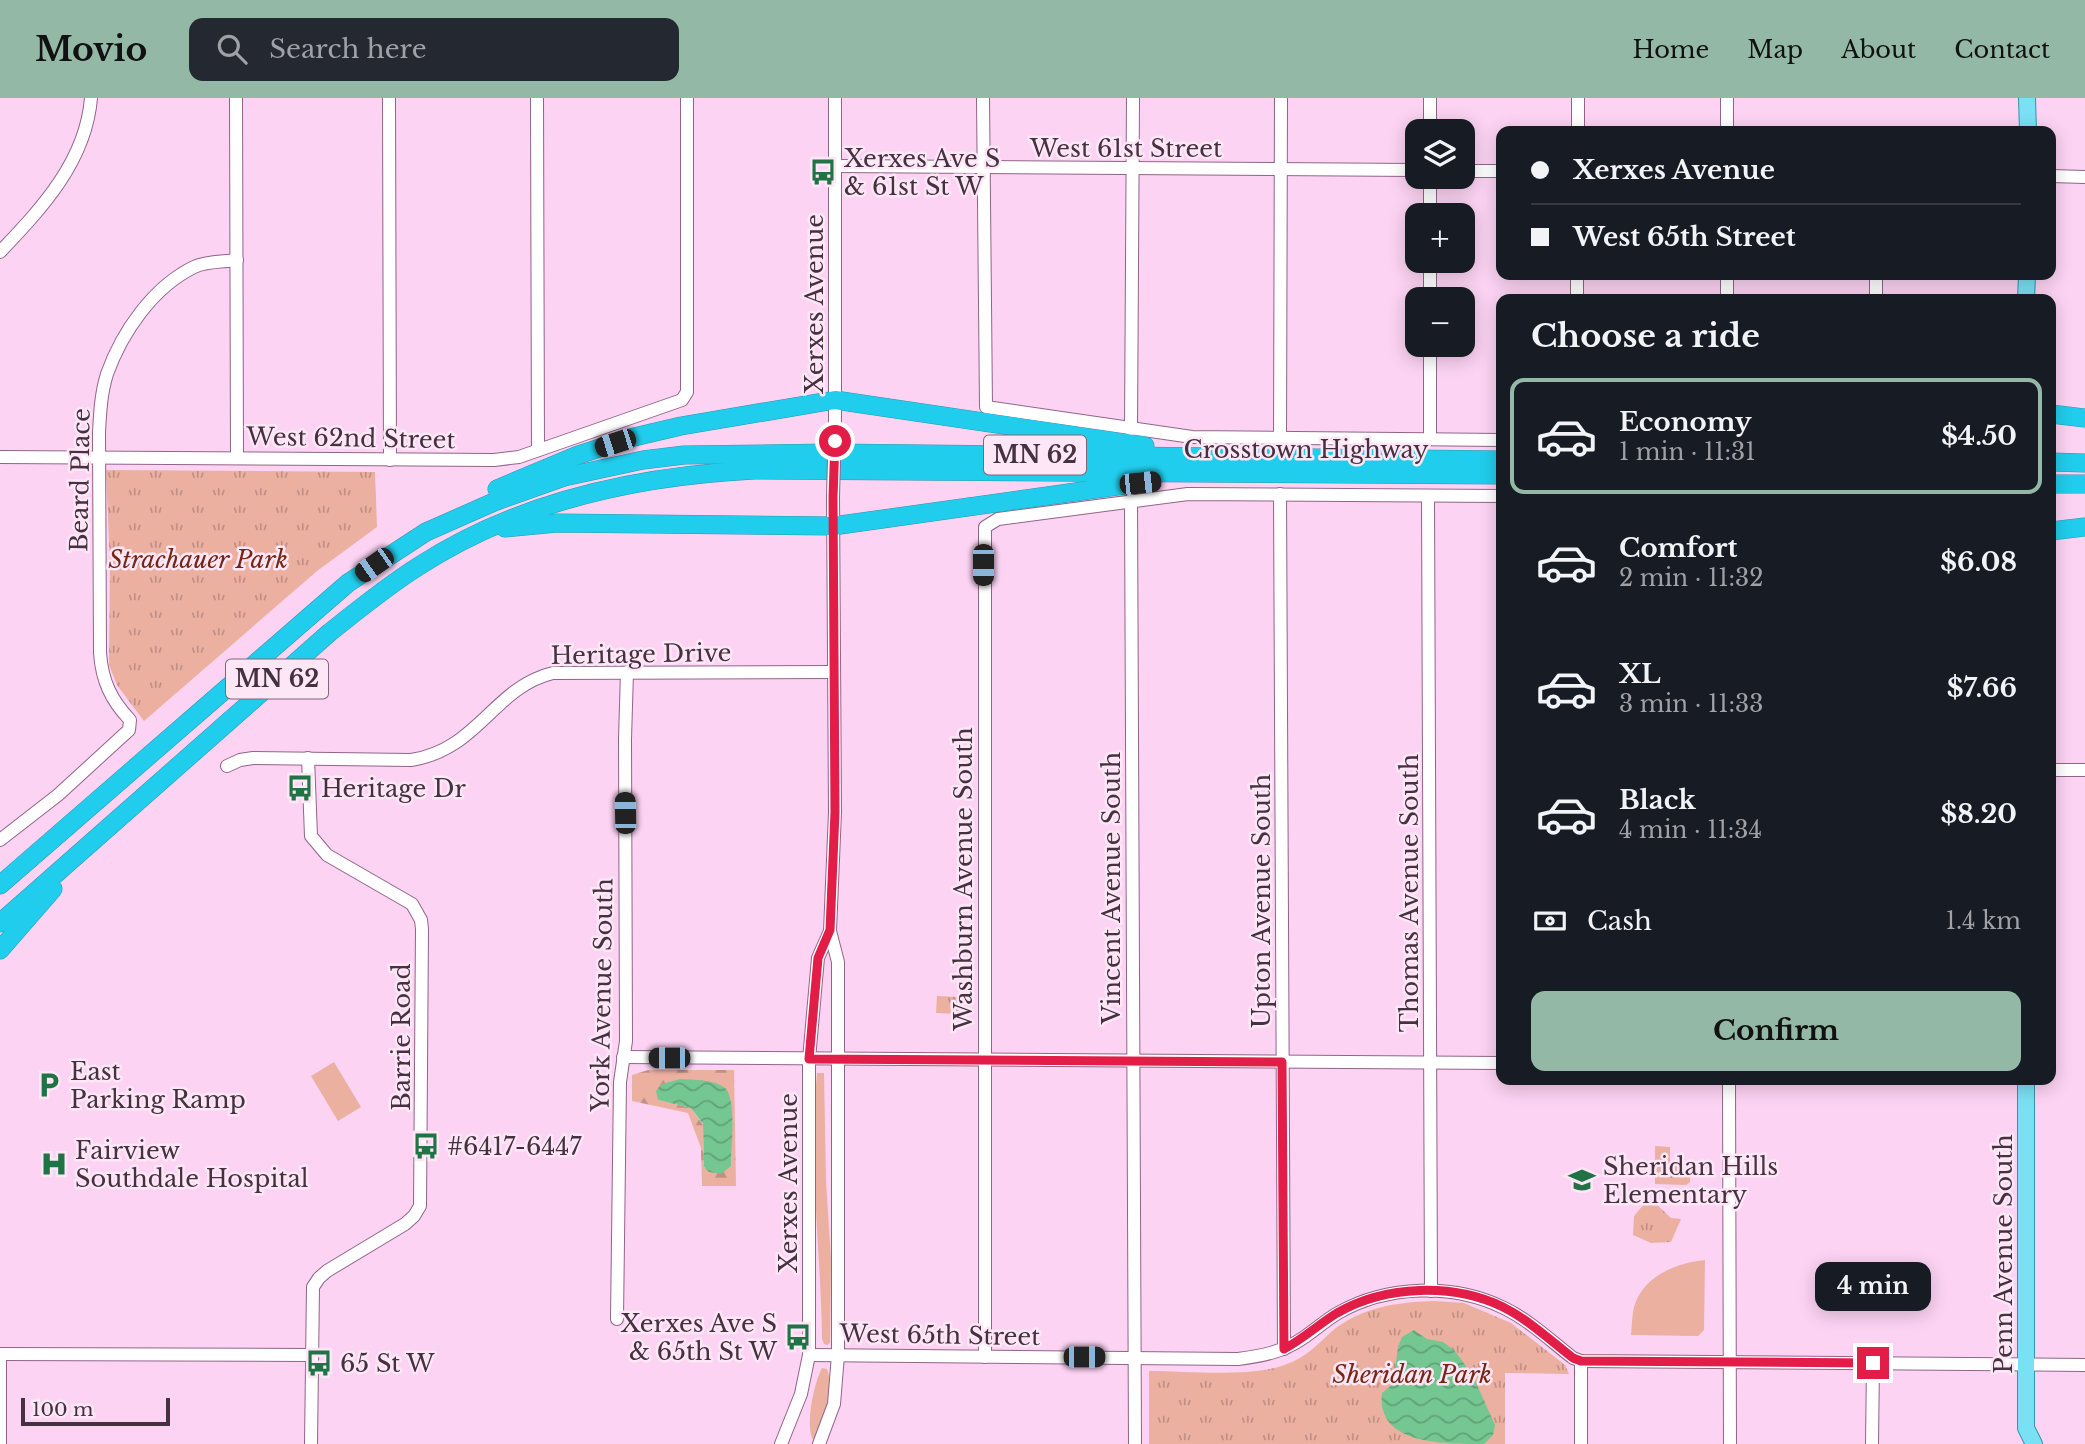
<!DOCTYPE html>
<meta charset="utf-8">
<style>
:root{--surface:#171b24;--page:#242831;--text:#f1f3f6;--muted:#9ea1a6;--line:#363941;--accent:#93b9a6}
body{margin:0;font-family:"Libre Baskerville",serif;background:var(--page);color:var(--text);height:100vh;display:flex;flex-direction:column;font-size:26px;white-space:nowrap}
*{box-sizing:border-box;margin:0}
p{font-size:23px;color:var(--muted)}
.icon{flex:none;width:38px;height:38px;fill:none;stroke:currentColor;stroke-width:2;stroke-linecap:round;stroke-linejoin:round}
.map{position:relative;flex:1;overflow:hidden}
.side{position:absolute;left:1496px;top:196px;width:560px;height:791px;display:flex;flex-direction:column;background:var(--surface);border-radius:14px;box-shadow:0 4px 18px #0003}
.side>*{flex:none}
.banner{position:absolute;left:1496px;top:28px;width:560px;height:154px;border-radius:14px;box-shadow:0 4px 18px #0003;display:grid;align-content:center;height:154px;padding:0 35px;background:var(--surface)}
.buttons{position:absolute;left:1405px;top:21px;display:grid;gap:14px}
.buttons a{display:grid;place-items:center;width:70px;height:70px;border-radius:14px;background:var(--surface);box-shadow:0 4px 18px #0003;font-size:35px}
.scale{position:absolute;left:21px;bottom:18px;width:149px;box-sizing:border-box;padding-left:7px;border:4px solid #463141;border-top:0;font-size:19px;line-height:24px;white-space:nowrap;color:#463141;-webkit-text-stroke:5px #fde7f7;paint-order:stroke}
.end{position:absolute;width:32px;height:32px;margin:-16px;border:9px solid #e11d48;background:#fff;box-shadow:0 0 0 4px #fff}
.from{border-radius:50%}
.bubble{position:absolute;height:49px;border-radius:14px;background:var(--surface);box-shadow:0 4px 18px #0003;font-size:23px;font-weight:700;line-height:49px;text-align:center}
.car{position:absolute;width:21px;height:42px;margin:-21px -10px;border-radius:9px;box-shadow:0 0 5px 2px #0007;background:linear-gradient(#222 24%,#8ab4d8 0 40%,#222 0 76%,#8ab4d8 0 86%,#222 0)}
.banner b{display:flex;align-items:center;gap:24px;height:66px;font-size:26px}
.banner b+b{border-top:2px solid var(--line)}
.banner i{width:18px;height:18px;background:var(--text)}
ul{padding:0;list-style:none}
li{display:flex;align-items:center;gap:21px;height:116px;margin:0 14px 10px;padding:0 21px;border:4px solid transparent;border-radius:14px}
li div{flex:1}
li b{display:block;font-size:26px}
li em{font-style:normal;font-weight:700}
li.selected{border-color:var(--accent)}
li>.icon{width:63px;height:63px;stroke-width:1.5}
h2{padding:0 35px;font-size:32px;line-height:84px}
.pay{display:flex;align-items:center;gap:18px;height:77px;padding:0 35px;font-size:26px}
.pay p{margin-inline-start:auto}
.primary-button{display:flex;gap:14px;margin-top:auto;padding:14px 35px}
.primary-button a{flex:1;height:80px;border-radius:14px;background:var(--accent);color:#111;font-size:28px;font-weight:700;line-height:80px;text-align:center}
header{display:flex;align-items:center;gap:42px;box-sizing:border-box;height:98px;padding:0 35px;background:var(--accent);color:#111}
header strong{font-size:33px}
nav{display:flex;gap:38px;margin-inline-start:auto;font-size:24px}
.search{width:490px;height:63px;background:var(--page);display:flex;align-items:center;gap:18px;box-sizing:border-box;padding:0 24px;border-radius:14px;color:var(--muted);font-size:26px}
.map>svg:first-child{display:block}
.green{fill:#ecb0a1}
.forest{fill:url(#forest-firs);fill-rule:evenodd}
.park{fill:url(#park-tufts)}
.water{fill:url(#water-waves)}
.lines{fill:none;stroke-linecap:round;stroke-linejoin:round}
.minor-casing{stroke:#926488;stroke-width:14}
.major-casing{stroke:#2e96b0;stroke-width:18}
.highway-casing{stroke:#2e96b0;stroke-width:19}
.minor{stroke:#fff;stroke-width:12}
.major{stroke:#7ae1f4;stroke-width:16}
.highway{stroke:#21cdec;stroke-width:18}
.minor-bridge-casing{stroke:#926488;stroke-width:14;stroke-linecap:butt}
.minor-bridge{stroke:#fff;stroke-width:12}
.route{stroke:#e11d48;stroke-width:9}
.labels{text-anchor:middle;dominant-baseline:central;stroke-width:5;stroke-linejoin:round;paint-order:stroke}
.shield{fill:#fde7f7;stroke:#7d6878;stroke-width:2}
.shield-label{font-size:23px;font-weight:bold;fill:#463141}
.street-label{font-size:24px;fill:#463141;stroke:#fde7f7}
.poi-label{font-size:24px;fill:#463141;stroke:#fde7f7;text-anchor:start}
.park-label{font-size:24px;font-style:italic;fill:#752614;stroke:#fde7f7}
</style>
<header>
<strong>Movio</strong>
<div class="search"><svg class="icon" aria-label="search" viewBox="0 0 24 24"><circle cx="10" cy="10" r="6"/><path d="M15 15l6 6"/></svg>Search here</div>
<nav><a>Home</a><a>Map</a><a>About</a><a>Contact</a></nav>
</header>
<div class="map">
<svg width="2085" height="1346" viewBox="0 0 2085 1346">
<defs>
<pattern id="forest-firs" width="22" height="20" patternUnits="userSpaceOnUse" patternTransform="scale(1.75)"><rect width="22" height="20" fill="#ecb0a1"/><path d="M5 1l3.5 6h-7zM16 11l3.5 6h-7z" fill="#c19085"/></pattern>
<pattern id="park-tufts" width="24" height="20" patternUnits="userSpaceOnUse" patternTransform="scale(1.75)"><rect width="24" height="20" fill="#ecb0a1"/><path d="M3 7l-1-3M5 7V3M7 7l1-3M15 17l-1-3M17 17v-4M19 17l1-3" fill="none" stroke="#c19085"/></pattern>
<pattern id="water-waves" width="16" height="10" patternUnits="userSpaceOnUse" patternTransform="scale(1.75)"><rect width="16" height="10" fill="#74c791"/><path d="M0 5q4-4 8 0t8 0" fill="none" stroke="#61a278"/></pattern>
</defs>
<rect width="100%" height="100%" fill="#fcd3f3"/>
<!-- green -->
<g class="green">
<polygon points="334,964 361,1009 338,1023 311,978"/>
<path d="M 817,975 L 824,975 L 826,1083 L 831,1161 L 830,1245 L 827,1247 L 824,1246 L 822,1241 C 821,1152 808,1063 817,975 Z"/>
<path d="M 1705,1162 L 1704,1232 L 1698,1238 L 1631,1237 C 1632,1228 1632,1217 1634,1209 C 1643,1178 1676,1165 1705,1162 Z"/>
<path d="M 822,1270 L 827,1271 C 835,1291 824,1326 814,1344 C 804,1329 814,1285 822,1270 Z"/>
</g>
<!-- forest -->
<path class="forest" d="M 648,972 L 734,972 L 736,1088 L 702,1088 L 701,1050 L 688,1015 L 632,1003 L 632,977 ZM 730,998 L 732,1027 L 731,1068 L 704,1070 L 703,1027 L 691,1010 L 658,1002 Z"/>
<!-- park -->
<g class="park">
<polygon points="106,372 375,374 377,429 317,473 144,623 117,587 109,567 110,468"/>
<polygon points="937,898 958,899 958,916 936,915"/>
<polygon points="1655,1048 1670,1049 1670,1068 1683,1069 1690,1077 1690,1084 1686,1087 1655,1086"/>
<polygon points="1645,1105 1655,1105 1671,1120 1681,1121 1671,1144 1651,1145 1633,1137 1634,1118"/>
<path d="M 1435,1203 L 1464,1205 L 1511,1225 L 1565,1267 L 1569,1276 L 1505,1275 L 1505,1346 L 1149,1346 L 1149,1273 C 1188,1273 1252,1280 1287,1266 C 1306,1259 1316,1248 1330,1235 C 1360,1209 1397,1204 1435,1203 Z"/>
</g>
<!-- water -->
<g class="water">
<path d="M 680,981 C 693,982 714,981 725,990 C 737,1000 731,1052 731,1068 L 721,1076 L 709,1074 L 704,1069 L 703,1026 L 691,1010 L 658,1002 L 656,993 L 662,986 Z"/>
<path d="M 1414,1232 L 1427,1241 L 1443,1244 L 1455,1253 L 1473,1278 L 1495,1327 L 1493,1337 L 1484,1346 C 1441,1346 1376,1346 1382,1295 L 1393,1286 L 1398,1249 L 1402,1239 Z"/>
</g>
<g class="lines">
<!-- minor casing -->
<g class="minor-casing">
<g id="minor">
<polyline points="236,0 237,359"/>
<polyline points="389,0 390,362"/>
<polyline points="537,0 538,352"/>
<polyline points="835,0 835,321"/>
<polyline points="983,0 986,309 1192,339 1502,342"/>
<polyline points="1727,0 1727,33"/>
<polyline points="1430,33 1430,0"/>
<polyline points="1578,33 1578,0"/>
<polyline points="835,68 1418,72"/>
<polyline points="1463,73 1502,73"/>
<polyline points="2051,78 2085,79"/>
<polyline points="1430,79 1430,117"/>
<path d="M 0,154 C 42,110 86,63 91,0"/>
<polyline points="1430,163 1430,201"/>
<polyline points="1577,177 1577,201"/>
<polyline points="1727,177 1727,201"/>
<polyline points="1876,177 1876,201"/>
<polyline points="1430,247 1430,341"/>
<polyline points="1131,331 1133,0"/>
<polyline points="1280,340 1281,0"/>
<polyline points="0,359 494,362 519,359 682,302 687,294 687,0"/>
<polyline points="1280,396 1284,1251"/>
<polyline points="1428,398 1431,1193"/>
<polyline points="1131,402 1135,1346"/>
<polyline points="308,660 311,738 327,757 412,806 421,822 422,831 420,1108 414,1118 405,1126 327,1173 319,1180 313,1189 311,1346"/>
<path d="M 227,668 L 240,662 L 253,660 L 411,662 C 478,652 494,589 553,575 L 834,574"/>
<polyline points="2051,672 2085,672"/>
<path d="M 0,742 L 58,697 L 129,632 L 130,622 C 111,602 102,583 100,555 L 99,335 C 100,315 101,295 107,276 C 122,234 153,189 194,169 C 206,163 224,164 237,162"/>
<polyline points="623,959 1502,965"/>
<polyline points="1729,982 1730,1346"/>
<polyline points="617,1221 620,984 626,943 625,641 627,574"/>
<polyline points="0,1256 312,1257"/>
<path d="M 809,1257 L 1238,1261 C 1262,1258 1283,1254 1303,1240 C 1315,1232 1326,1222 1338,1215 C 1387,1187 1453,1185 1504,1210 C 1529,1222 1551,1243 1573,1260 L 1581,1263 L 2085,1267"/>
<polyline points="0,1258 0,1346"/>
<polyline points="985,1259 985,429 998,421 1188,396 1502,398"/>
<polyline points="1581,1263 1581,1346"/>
<polyline points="781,1346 801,1296 809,1257 809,961 818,860 830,833"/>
<polyline points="819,1346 834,1306 838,1257 838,864 830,833 835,714 833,399"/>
<polyline points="1872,1346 1873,1265"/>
</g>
</g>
<!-- major casing -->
<g class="major-casing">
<g id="major">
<polyline points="2027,0 2028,33"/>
<polyline points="2026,201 2027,177"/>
<polyline points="2026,982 2026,1330 2034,1346"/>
</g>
</g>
<!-- highway casing -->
<g class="highway-casing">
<g id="highway">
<polyline points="2051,316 2085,320"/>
<polyline points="2051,364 2085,365"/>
<polyline points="2051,386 2085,386"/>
<polyline points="497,391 578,357 634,339 681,328 835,302 1145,348"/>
<polyline points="505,430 557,425 833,428 1146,384"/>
<polyline points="2051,433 2085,429"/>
<polyline points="0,787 348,485 426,434 494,404 564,379 643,362 684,357 831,355 1502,362"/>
<path d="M 0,825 L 329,535 C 358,512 387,488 419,468 C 519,403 637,378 754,372 L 1502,377"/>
<polyline points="0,852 53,791"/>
</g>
</g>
<!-- minor -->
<use href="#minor" class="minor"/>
<!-- major -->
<use href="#major" class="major"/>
<!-- highway -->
<use href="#highway" class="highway"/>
<!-- minor-bridge casing -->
<g class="minor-bridge-casing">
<polyline id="minor-bridge" points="833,399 835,321"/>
</g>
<!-- minor-bridge -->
<use href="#minor-bridge" class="minor-bridge"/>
</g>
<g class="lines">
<!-- route -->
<path class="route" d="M 835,343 L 833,399 L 835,714 L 830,832 L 818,860 L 809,961 L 1282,964 L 1284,1251 C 1303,1241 1319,1226 1337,1215 C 1386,1187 1453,1185 1503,1209 C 1529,1222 1551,1243 1573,1260 L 1581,1263 L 1873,1265"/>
</g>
<!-- icons -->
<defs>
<g id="bus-bare" transform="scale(2.1)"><path d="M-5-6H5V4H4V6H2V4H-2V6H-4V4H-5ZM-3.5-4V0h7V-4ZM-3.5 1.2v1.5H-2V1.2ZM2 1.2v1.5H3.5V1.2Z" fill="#207344" stroke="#fde7f7" stroke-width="2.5" paint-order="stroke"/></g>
<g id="parking-bare" transform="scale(2.1)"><path d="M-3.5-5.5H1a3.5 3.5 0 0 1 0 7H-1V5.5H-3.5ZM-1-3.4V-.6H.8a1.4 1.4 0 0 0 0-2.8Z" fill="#207344" stroke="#fde7f7" stroke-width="2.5" paint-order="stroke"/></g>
<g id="hospital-bare" transform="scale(2.1)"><path d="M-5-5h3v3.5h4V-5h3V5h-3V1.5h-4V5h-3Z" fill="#207344" stroke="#fde7f7" stroke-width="2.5" paint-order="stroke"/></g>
<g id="school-bare" transform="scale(2.1)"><path d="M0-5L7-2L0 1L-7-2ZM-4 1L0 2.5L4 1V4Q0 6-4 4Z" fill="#207344" stroke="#fde7f7" stroke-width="2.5" paint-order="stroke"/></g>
</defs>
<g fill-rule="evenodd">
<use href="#bus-bare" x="823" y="74"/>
<use href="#bus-bare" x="300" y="690"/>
<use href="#parking-bare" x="49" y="987"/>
<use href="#bus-bare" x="426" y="1048"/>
<use href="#hospital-bare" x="54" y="1066"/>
<use href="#school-bare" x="1582" y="1082"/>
<use href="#bus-bare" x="798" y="1239"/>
<use href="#bus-bare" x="319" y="1265"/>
</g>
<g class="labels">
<!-- shield labels -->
<g class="shield">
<rect x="984" y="337.5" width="102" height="39" rx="5"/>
<rect x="226" y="561.5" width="102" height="39" rx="5"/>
</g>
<g class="shield-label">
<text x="1035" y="357">MN 62</text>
<text x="277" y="581">MN 62</text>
</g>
<!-- street labels -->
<g class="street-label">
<text x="1126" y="50">West 61st Street</text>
<text transform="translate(814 206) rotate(-90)">Xerxes Avenue</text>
<text transform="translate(351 340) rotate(1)">West 62nd Street</text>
<text x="1306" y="351">Crosstown Highway</text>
<text transform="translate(80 382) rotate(-89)">Beard Place</text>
<text transform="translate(641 556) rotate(-1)">Heritage Drive</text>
<text transform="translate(963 781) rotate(-90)">Washburn Avenue South</text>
<text transform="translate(1111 790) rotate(-90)">Vincent Avenue South</text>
<text transform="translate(1409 795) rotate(-90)">Thomas Avenue South</text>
<text transform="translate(1261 803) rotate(-90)">Upton Avenue South</text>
<text transform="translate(602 897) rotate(-89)">York Avenue South</text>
<text transform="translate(401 939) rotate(-90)">Barrie Road</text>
<text transform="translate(788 1085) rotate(-90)">Xerxes Avenue</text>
<text transform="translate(2003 1156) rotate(-90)">Penn Avenue South</text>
<text transform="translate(940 1237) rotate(1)">West 65th Street</text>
</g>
<!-- poi labels -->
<g class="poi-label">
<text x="844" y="60">Xerxes Ave S<tspan x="844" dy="28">&amp; 61st St W</tspan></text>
<text x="321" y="690">Heritage Dr</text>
<text x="70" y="973">East<tspan x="70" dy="28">Parking Ramp</tspan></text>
<text x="447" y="1048">#6417-6447</text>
<text x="75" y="1052">Fairview<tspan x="75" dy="28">Southdale Hospital</tspan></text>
<text x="1603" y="1068">Sheridan Hills<tspan x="1603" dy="28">Elementary</tspan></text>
<text x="777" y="1225" text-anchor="end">Xerxes Ave S<tspan x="777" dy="28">&amp; 65th St W</tspan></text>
<text x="340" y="1265">65 St W</text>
</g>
<!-- park labels -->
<g class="park-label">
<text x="198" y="461">Strachauer Park</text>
<text x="1412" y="1276">Sheridan Park</text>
</g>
</g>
</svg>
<div class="buttons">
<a><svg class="icon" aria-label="layers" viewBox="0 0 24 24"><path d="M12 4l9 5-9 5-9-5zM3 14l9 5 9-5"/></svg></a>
<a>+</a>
<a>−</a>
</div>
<div class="scale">100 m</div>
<i class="end from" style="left:835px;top:343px"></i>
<i class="end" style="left:1873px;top:1265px"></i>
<div class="bubble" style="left:1815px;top:1164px;width:116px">4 min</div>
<i class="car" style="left:615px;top:345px;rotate:252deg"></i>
<i class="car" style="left:1140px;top:385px;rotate:84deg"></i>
<i class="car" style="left:374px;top:467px;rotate:235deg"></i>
<i class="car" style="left:983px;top:467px;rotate:180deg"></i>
<i class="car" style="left:625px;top:715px;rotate:359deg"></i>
<i class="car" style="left:669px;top:960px;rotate:270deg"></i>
<i class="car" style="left:1084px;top:1259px;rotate:90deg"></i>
<div class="banner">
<b><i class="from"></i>Xerxes Avenue</b>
<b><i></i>West 65th Street</b>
</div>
<section class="side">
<h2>Choose a ride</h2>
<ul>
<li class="selected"><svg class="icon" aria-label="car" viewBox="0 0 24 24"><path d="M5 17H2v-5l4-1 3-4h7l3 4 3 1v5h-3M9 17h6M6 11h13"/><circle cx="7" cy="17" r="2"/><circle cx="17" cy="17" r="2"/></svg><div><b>Economy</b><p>1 min · 11:31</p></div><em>$4.50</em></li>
<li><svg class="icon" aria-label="car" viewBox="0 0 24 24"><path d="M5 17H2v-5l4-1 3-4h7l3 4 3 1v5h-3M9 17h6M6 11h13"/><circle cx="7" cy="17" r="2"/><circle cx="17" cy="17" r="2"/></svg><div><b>Comfort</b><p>2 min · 11:32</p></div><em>$6.08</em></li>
<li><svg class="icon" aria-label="car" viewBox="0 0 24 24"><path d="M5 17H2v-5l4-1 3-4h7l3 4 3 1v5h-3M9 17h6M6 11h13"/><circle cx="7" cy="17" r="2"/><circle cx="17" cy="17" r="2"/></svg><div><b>XL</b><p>3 min · 11:33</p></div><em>$7.66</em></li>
<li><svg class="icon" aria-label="car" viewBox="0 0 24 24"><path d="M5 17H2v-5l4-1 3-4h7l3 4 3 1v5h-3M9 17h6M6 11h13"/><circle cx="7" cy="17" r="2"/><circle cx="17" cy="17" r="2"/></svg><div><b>Black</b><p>4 min · 11:34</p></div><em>$8.20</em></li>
</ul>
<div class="pay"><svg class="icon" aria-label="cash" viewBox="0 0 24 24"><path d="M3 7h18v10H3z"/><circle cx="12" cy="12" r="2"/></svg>Cash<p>1.4 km</p></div>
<div class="primary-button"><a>Confirm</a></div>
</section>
</div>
